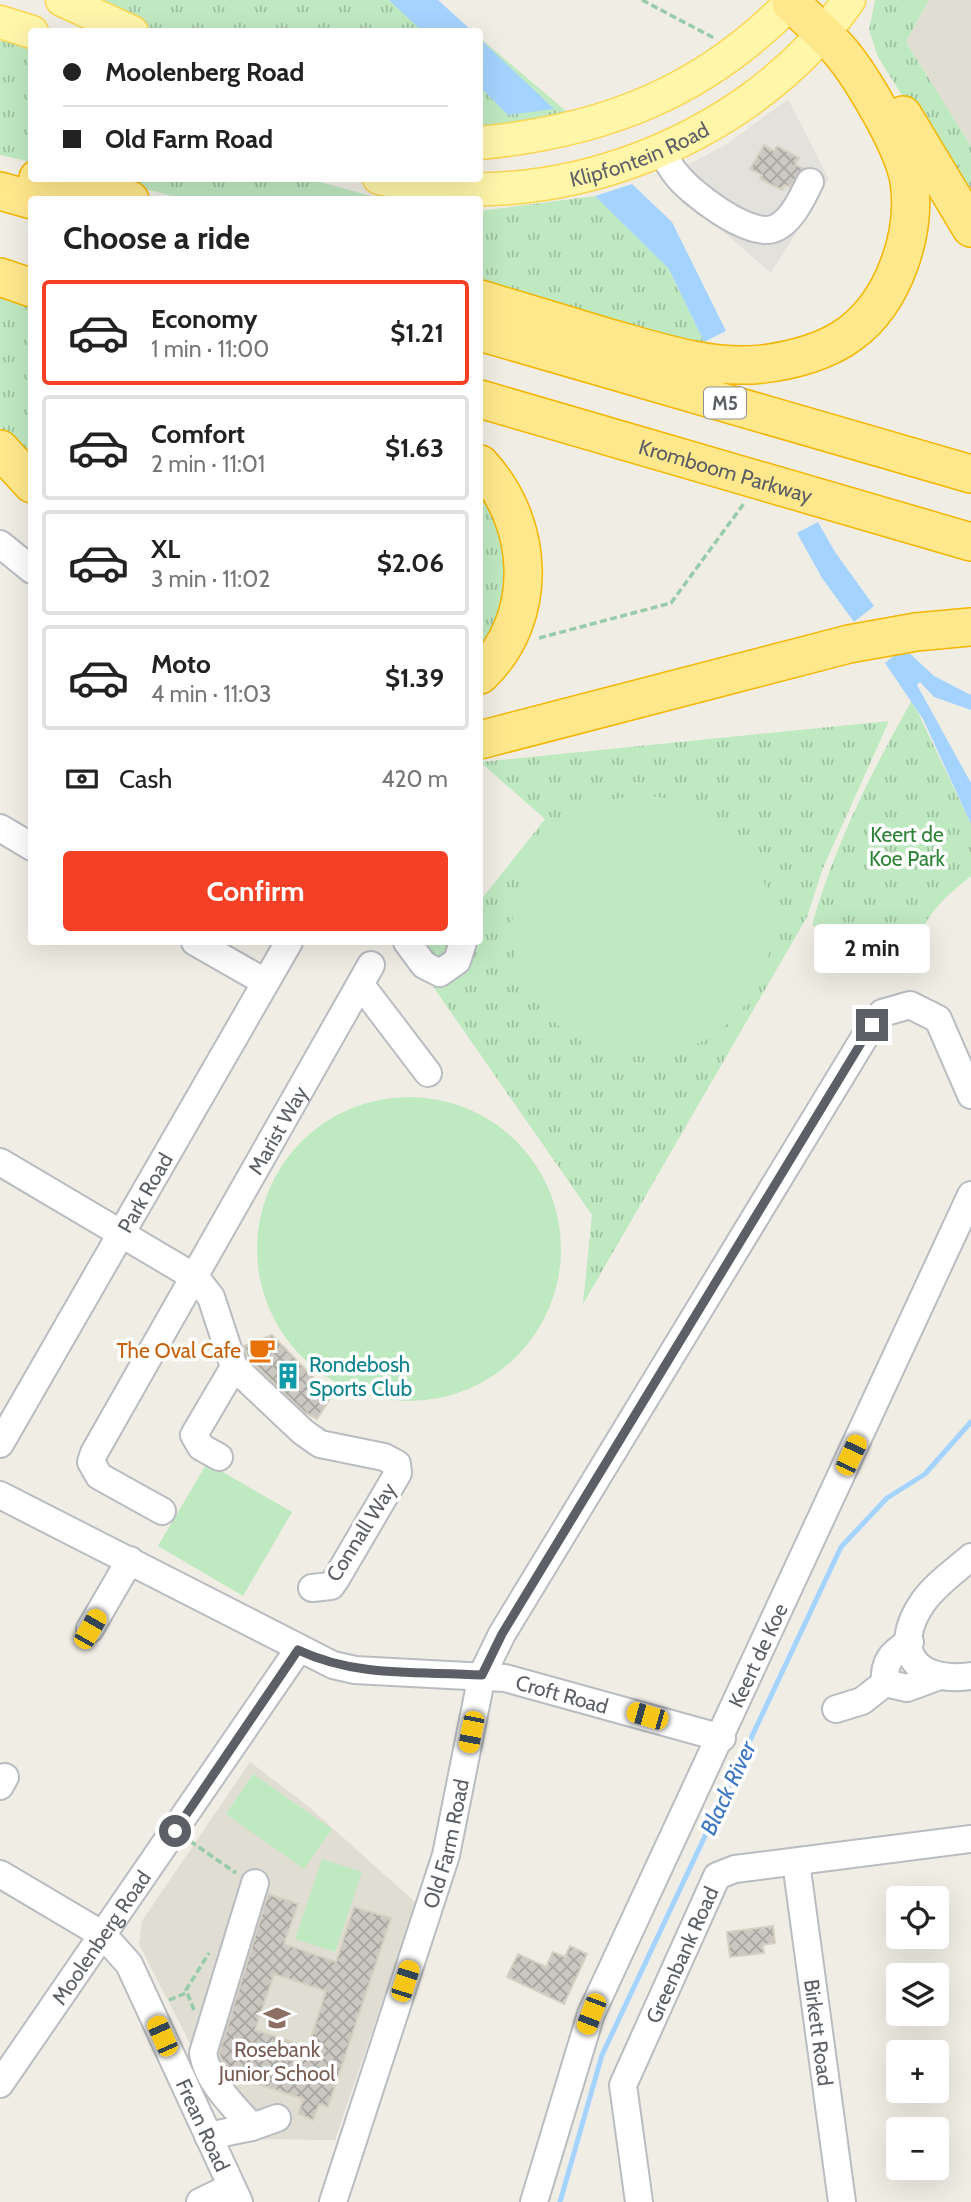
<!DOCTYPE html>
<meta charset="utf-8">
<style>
:root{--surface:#fff;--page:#f6f6f6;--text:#222;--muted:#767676;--line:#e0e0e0;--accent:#f54025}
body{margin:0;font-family:Cabin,sans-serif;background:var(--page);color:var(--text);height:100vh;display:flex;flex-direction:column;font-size:26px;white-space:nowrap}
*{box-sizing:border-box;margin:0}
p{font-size:23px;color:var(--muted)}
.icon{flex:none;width:38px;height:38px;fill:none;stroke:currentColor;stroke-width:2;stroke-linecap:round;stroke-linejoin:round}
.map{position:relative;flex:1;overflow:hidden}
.side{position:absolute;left:28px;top:196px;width:455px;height:749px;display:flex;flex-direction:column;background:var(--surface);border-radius:7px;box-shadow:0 7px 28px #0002}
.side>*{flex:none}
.hud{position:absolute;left:28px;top:28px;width:455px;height:154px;border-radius:7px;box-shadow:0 7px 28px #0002;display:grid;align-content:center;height:154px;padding:0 35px;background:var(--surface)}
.buttons{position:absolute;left:886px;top:1886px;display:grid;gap:14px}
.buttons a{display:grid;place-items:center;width:63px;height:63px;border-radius:7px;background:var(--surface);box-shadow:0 7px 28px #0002;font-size:35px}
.end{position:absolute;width:32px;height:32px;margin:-16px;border:9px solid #5c6066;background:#fff;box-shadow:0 0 0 4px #fff}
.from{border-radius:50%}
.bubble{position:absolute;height:49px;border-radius:7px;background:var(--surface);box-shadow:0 7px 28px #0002;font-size:23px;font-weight:700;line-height:49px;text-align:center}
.car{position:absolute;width:21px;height:42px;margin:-21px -10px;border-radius:9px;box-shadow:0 0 5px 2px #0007;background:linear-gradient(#f5c518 24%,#345 0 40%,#f5c518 0 76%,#345 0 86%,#f5c518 0)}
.hud b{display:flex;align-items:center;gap:24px;height:66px;font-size:26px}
.hud b+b{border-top:2px solid var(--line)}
.hud i{width:18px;height:18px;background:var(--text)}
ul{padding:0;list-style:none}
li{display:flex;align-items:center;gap:21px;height:105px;margin:0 14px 10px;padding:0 21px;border:4px solid var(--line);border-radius:7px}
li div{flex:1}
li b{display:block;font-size:26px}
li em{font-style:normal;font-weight:700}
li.active{border-color:var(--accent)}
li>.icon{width:63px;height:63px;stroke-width:1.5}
h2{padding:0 35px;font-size:32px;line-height:84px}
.pay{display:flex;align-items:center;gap:18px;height:77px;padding:0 35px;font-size:26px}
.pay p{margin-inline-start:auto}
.primary-button{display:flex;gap:14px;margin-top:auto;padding:14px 35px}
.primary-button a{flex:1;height:80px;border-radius:7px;background:var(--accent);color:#fff;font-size:28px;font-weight:700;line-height:80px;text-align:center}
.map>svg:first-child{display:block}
.industrial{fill:#e3e1dc}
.education{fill:#e0ddd3}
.grass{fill:url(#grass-tufts)}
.pitch{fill:#bfe9c1}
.water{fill:#a5d3ff}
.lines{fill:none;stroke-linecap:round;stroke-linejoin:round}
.stream{stroke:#a5d3ff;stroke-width:5}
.building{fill:url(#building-cross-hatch);stroke:#d5d0c2;stroke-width:2;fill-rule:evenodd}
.minor-casing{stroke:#b9bcc1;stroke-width:30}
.major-casing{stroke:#fbd552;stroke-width:35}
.highway-casing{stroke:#f4b500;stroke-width:40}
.path{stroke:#97cba9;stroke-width:3.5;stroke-dasharray:7 3.5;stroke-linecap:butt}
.minor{stroke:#fff;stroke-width:26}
.major{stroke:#fff6aa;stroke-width:32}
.highway{stroke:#ffe88c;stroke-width:37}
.route{stroke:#5c6066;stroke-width:9}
.labels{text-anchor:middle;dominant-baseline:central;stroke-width:7;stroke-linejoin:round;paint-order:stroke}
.shield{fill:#fff;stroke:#8d9094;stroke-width:2}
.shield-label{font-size:19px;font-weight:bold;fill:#5c6066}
.street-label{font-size:21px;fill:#5c6066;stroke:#fff}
.park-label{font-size:21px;fill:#2e8337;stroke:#fff}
.food-label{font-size:21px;fill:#c56008;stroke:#fff;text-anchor:end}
.culture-label{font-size:21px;fill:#0d838f;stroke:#fff;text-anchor:start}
.education-label{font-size:21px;fill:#785e54;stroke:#fff}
.water-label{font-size:23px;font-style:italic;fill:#3c77c3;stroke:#fff}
</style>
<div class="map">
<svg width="971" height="2202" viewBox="0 0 971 2202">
<defs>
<pattern id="grass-tufts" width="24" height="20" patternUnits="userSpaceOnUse" patternTransform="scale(1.75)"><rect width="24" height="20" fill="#bfe9c1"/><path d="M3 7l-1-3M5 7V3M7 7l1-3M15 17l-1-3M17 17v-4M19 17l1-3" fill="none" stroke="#9ec0a1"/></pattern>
<pattern id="building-cross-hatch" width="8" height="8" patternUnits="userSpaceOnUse" patternTransform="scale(1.75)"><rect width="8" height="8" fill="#cbc8c1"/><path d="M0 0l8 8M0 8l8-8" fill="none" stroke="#a8a6a1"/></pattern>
</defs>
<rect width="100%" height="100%" fill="#f0eee4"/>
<!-- industrial -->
<polygon class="industrial" points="788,99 829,179 771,273 668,184 668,175 727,144"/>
<!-- education -->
<g class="education">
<polygon points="929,0 971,0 971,146 906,42"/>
<polygon points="250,1762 308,1806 416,1903 335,2140 239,2139 139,1944 142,1921"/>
</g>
<!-- grass -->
<g class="grass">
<polygon points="52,0 435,0 472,31 152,31"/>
<polygon points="875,0 929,0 906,42 971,146 971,206 878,57 869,30"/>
<polygon points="480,38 566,111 516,140 480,133"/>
<polygon points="0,41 12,41 31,48 31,162 0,155"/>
<polygon points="104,179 308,179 383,199 185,199"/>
<polygon points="595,196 669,269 704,342 702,349 480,287 480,211"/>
<polygon points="0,295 31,305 31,469 0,427"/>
<polygon points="480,479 495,500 513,589 480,660"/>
<path d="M 912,700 L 971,824 L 971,876 C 935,905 923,918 910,963 L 885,965 L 812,925 C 835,844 871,773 912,700 Z"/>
<polygon points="889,721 823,868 807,917 583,1304 592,1215 402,942 480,942 480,901 545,819 480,762"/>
</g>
<!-- pitch -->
<g class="pitch">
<circle cx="642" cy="926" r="130"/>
<circle cx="409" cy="1249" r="152"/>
<polygon points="207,1463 292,1512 243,1596 158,1546"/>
<polygon points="253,1774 332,1829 304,1869 226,1814"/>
<polygon points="322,1859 362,1872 335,1952 295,1939"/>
</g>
<!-- water -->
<g class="water">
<polygon points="389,0 438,0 472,31 422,31"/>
<polygon points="480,39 554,109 508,115 480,87"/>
<polygon points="632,184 672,222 726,331 704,342 669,269 595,196"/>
<polygon points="818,522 835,552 874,606 854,622 822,578 797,533"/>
<polygon points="904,648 934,676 971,695 971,710 934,697 920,682 917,685 971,783 971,824 923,719 885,663"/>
</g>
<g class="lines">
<!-- stream -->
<polyline class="stream" points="560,2202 602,2055 841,1547 887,1498 925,1474 971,1422"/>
</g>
<!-- building -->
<g class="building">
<polygon points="764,145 774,151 777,146 799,158 795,165 803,168 790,187 785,185 782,190 760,179 762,175 750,169"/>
<polygon points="272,1335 313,1377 335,1391 317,1419 304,1412 248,1358 244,1346"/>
<path d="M 268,1894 L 298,1904 L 284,1944 L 336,1962 L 354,1907 L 391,1918 L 328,2107 L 319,2104 L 313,2120 L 298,2114 L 303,2099 L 228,2074 L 219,2054 ZM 274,1974 L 326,1991 L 308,2047 L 255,2030 Z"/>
<polygon points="773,1926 775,1943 763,1945 764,1953 730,1957 727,1932"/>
<polygon points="570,1946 587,1954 564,2004 507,1977 518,1954 546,1967 553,1952 565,1957"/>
</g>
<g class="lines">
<!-- minor casing -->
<g class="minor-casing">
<g id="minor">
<path d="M 662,151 C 666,158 670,167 676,174 C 690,193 748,237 773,229 C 791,223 802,198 810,182"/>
<polyline points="0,544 32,570"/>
<polyline points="0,828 32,847"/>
<polyline points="195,942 265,982"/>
<polyline points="407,942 424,965 440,973 457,961 463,942"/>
<polyline points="361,985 428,1073"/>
<polyline points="0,1162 196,1278 211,1297 234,1367 303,1432 320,1444 384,1457 397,1464 398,1473 336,1579 331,1586 312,1588"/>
<path id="s1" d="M 0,1444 L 289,942"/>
<polyline points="219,1457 201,1447 194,1435 234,1367"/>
<path id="s2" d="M 0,1495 L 333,1665 L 355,1670 L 505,1678 L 722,1738"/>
<path id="s3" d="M 162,1511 L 99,1476 L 91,1462 L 94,1453 L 371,965"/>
<path d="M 971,1557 C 955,1571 936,1584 923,1602 C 890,1650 915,1684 971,1676"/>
<polyline points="90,1629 130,1560"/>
<polyline points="885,1683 907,1688 937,1677"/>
<path d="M 885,1683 C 883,1662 892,1652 910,1642"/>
<polyline points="836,1709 862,1701 885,1683"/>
<polyline points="0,1786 5,1777"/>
<path id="s4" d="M 796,1862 L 842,2202"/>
<path id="s5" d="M 0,1874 L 103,1935 L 129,1964 L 239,2202"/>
<path id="s6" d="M 0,2084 L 298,1650"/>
<path d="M 252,2127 C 234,2106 207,2082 203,2053 L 255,1883"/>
<polyline points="208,2136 252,2127 277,2118"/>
<polyline points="200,2202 231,2187"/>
<path id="s7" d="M 333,2202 L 446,1855 L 482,1675 L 502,1634 L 872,1025 L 882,1013 L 910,1005 L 938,1019 L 971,1095"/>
<path id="s8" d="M 534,2202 L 591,2014 L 971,1195"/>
<path id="s9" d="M 639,2202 L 623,2085 L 717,1876 L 735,1869 L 971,1839"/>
</g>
</g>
<!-- major casing -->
<g class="major-casing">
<g id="major">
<polyline points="62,0 132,32"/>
<polyline points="0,22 32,32"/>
<path d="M 480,143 C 604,131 705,92 793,0"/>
<path id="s10" d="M 379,178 C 548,220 750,143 849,0"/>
</g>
</g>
<!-- highway casing -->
<g class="highway-casing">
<g id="highway">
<polyline points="903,115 971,228"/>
<polyline points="38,178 130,200"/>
<polyline points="0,191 32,200"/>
<polyline points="0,277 32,288"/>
<path d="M 480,299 C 522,312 564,324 606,337 C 657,351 709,370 762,364 C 791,361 828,351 851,333 C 894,301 917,233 909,181 C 904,148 862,77 840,51 C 825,34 807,18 791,3"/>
<polyline points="480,332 971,474"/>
<path id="s11" d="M 480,399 L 971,542"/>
<polyline points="0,449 32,484"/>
<path d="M 480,464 C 535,523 540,618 480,675"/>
<polyline points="480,740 849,644 916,632 971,627"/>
</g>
</g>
<!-- path -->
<g class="path">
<polyline points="642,0 714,38"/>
<polyline points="539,638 671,603 745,502"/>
<polyline points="190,1841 236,1873"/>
<polyline points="169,2000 186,1993"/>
<polyline points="194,2010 186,1990 209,1953"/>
</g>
<!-- minor -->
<use href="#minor" class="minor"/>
<!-- major -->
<use href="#major" class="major"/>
<!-- highway -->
<use href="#highway" class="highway"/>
</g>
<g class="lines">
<!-- route -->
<path class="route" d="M 175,1831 L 298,1650 C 358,1678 418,1671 482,1675 L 502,1634 L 872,1025"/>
</g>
<!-- icons -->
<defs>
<g id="cafe-bare" transform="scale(2.1)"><path d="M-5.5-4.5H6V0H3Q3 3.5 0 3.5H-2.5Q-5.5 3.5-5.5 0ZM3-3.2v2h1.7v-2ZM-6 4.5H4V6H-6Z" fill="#e8710a" stroke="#fff" stroke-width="2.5" paint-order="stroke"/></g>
<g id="building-bare" transform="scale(2.1)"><path d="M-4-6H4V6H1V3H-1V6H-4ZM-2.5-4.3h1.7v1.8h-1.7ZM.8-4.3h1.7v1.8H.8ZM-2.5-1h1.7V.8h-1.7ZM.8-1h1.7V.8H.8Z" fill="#0f9aa8" stroke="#fff" stroke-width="2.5" paint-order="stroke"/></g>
<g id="school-bare" transform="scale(2.1)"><path d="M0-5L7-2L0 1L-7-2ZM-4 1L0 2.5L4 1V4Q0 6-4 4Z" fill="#8d6e63" stroke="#fff" stroke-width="2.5" paint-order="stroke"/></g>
</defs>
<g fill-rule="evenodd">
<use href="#cafe-bare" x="262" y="1350"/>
<use href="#building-bare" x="288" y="1376"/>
<use href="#school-bare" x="277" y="2018"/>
</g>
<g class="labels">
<!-- shield labels -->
<rect class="shield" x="704" y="387.5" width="42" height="31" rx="5"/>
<g class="shield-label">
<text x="725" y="403">M5</text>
</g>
<!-- street labels -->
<g class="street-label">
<text stroke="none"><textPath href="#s10" startOffset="266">Klipfontein Road</textPath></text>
<text stroke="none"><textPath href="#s11" startOffset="256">Kromboom Parkway</textPath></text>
<text stroke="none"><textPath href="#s3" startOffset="469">Marist Way</textPath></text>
<text stroke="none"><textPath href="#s1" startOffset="290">Park Road</textPath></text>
<text transform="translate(361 1532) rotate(-58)">Connall Way</text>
<text stroke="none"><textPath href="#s8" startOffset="592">Keert de Koe</textPath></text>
<text stroke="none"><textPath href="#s2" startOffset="606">Croft Road</textPath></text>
<text stroke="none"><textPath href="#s7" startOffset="376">Old Farm Road</textPath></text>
<text stroke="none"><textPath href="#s6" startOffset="178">Moolenberg Road</textPath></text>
<text stroke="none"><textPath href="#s9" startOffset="261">Greenbank Road</textPath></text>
<text stroke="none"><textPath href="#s4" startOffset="172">Birkett Road</textPath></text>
<text stroke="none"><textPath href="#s5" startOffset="336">Frean Road</textPath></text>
</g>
<!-- park labels -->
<g class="park-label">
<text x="907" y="834">Keert de<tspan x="907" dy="24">Koe Park</tspan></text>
</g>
<!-- food labels -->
<g class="food-label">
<text x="241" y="1350">The Oval Cafe</text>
</g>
<!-- culture labels -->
<g class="culture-label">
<text x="309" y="1364">Rondebosh<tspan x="309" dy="24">Sports Club</tspan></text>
</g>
<!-- education labels -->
<g class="education-label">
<text x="277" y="2049">Rosebank<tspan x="277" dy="24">Junior School</tspan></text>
</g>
<!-- water labels -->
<g class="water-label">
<text transform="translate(728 1788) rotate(-65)">Black River</text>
</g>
</g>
</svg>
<div class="buttons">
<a><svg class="icon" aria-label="locate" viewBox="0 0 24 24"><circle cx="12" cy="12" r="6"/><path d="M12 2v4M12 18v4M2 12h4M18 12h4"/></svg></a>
<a><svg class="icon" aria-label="layers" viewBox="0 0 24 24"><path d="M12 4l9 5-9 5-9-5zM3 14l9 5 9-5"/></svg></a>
<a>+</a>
<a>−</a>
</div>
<i class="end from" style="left:175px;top:1831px"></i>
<i class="end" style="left:872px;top:1025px"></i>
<div class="bubble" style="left:814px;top:924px;width:116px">2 min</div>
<i class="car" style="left:851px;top:1455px;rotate:25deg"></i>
<i class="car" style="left:90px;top:1629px;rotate:30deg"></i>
<i class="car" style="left:647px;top:1716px;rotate:286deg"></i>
<i class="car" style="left:471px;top:1732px;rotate:191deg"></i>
<i class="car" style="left:405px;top:1981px;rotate:18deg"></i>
<i class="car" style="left:591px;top:2014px;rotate:201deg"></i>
<i class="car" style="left:162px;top:2036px;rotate:336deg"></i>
<div class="hud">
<b><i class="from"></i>Moolenberg Road</b>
<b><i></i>Old Farm Road</b>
</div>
<section class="side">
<h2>Choose a ride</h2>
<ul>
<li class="active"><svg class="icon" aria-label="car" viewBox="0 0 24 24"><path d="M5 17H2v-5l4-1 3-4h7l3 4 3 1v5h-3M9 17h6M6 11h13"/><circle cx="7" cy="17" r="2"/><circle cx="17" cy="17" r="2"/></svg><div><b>Economy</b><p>1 min · 11:00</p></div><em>$1.21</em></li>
<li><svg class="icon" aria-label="car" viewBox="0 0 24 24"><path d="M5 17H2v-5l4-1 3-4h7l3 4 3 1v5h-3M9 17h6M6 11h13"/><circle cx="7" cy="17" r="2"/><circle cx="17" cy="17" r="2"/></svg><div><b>Comfort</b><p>2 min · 11:01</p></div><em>$1.63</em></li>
<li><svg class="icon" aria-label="car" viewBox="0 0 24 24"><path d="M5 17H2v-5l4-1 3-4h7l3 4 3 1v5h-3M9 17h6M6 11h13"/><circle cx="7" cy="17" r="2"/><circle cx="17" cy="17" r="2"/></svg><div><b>XL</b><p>3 min · 11:02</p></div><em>$2.06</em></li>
<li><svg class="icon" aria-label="car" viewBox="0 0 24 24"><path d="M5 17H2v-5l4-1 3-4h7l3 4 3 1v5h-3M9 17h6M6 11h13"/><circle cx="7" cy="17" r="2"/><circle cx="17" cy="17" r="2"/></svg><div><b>Moto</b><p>4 min · 11:03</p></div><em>$1.39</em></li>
</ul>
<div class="pay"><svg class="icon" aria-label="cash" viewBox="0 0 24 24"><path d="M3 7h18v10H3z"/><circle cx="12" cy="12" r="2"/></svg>Cash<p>420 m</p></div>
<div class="primary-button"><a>Confirm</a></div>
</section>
</div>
